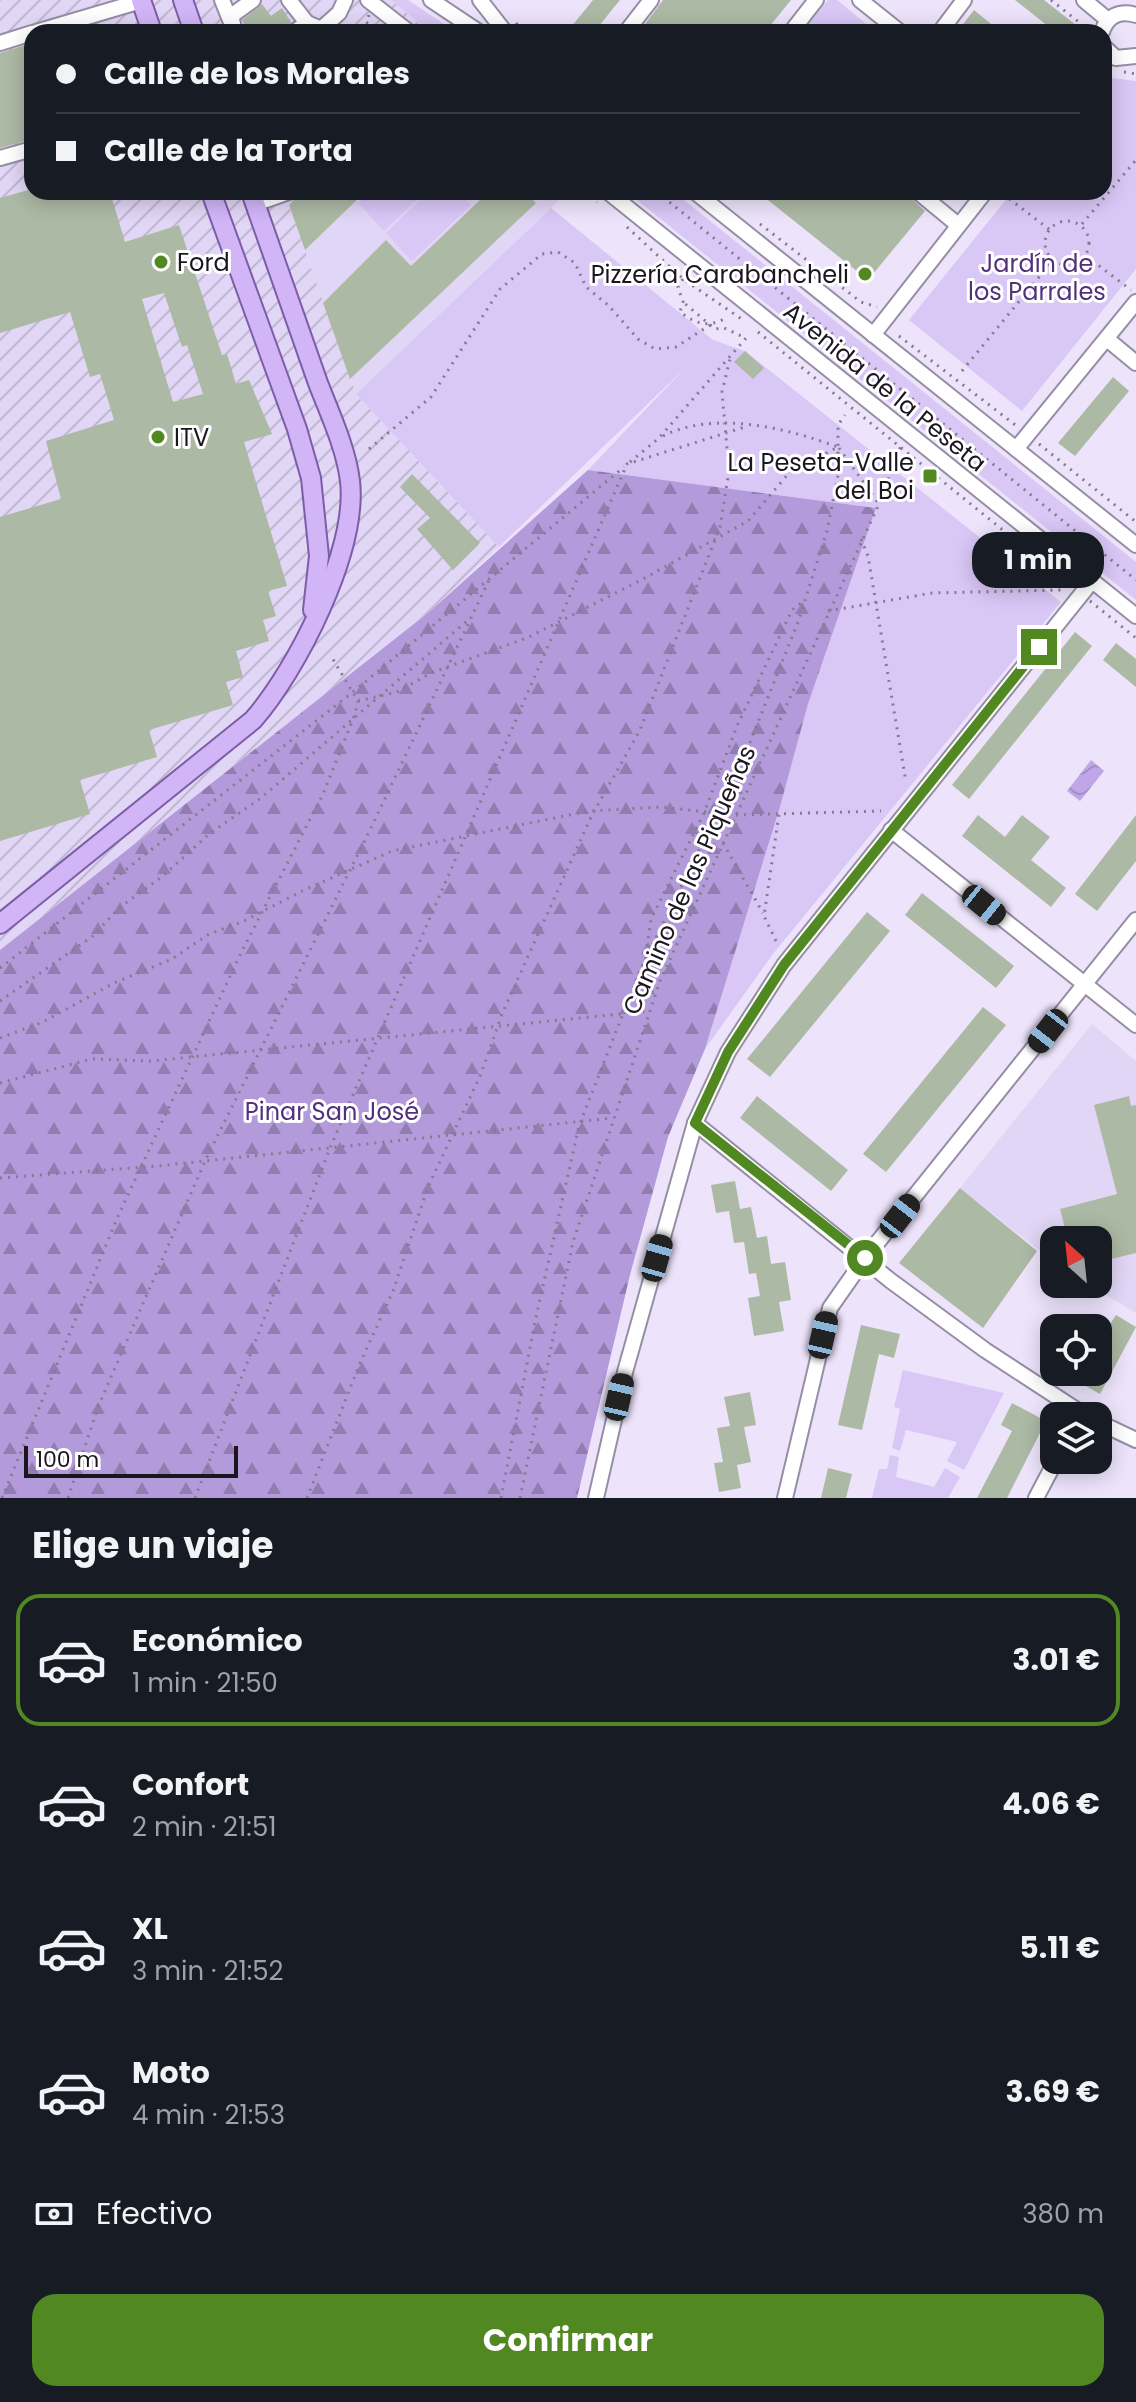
<!DOCTYPE html>
<html lang="es">
<meta charset="utf-8">
<style>
:root{--surface:#171b24;--page:#242831;--text:#f1f3f6;--muted:#9ea1a6;--line:#363941;--accent:#518822}
body{margin:0;font-family:Poppins,sans-serif;background:var(--page);color:var(--text);height:100vh;display:flex;flex-direction:column;font-size:30px;white-space:nowrap}
*{box-sizing:border-box;margin:0}
p{font-size:26px;color:var(--muted)}
.icon{flex:none;width:44px;height:44px;fill:none;stroke:currentColor;stroke-width:2;stroke-linecap:round;stroke-linejoin:round}
.map{position:relative;height:1498px;overflow:hidden}
.sheet{display:flex;flex-direction:column;background:var(--surface);flex:1}
.sheet>*{flex:none}
.hud{position:absolute;left:24px;top:24px;width:1088px;height:176px;border-radius:24px;box-shadow:0 4px 20px #0003;display:grid;align-content:center;height:176px;padding:0 32px;background:var(--surface)}
.needle{width:52px;rotate:333deg}
.controls{position:absolute;left:1040px;top:1226px;display:grid;gap:16px}
.controls a{display:grid;place-items:center;width:72px;height:72px;border-radius:16px;background:var(--surface);box-shadow:0 4px 20px #0003;font-size:40px}
.scale{position:absolute;left:24px;bottom:20px;width:214px;box-sizing:border-box;padding-left:8px;border:4px solid #1a161f;border-top:0;font-size:22px;line-height:28px;white-space:nowrap;color:#1a161f;-webkit-text-stroke:6px #fff;paint-order:stroke}
.end{position:absolute;width:36px;height:36px;margin:-18px;border:10px solid #518822;background:#fff;box-shadow:0 0 0 4px #fff}
.from{border-radius:50%}
.bubble{position:absolute;height:56px;border-radius:24px;background:var(--surface);box-shadow:0 4px 20px #0003;font-size:26px;font-weight:700;line-height:56px;text-align:center}
.car{position:absolute;width:24px;height:48px;margin:-24px -12px;border-radius:10px;box-shadow:0 0 6px 2px #0007;background:linear-gradient(#222 24%,#8ab4d8 0 40%,#222 0 76%,#8ab4d8 0 86%,#222 0)}
.hud b{display:flex;align-items:center;gap:28px;height:76px;font-size:30px}
.hud b+b{border-top:2px solid var(--line)}
.hud i{width:20px;height:20px;background:var(--text)}
ul{padding:0;list-style:none}
li{display:flex;align-items:center;gap:24px;height:132px;margin:0 16px 12px;padding:0 16px;border:4px solid transparent;border-radius:24px}
li div{flex:1}
li b{display:block;font-size:30px}
li em{font-style:normal;font-weight:700}
li.active{border-color:var(--accent)}
li>.icon{width:72px;height:72px;stroke-width:1.5}
h2{padding:0 32px;font-size:36px;line-height:96px}
.pay{display:flex;align-items:center;gap:20px;height:88px;padding:0 32px;font-size:30px}
.pay p{margin-inline-start:auto}
.cta{display:flex;gap:16px;margin-top:auto;padding:16px 32px}
.cta a{flex:1;height:92px;border-radius:24px;background:var(--accent);color:#fff;font-size:32px;font-weight:700;line-height:92px;text-align:center}
.map>svg:first-child{display:block}
.built{fill:#e1d6f5}
.industrial{fill:url(#industrial-furrows)}
.green{fill:#d9c7f6}
.forest{fill:url(#forest-firs)}
.water{fill:url(#water-waves)}
.building{fill:#acb9a4;fill-rule:evenodd}
.lines{fill:none;stroke-linecap:round;stroke-linejoin:round}
.minor-casing{stroke:#968ea4;stroke-width:18}
.major-casing{stroke:#7d5da8;stroke-width:22}
.path{stroke:#837c8d;stroke-width:3;stroke-dasharray:2 6;stroke-linecap:butt}
.minor{stroke:#fff;stroke-width:14}
.major{stroke:#d1b5f7;stroke-width:18}
.route{stroke:#518822;stroke-width:10}
.poi-dot{fill:#518822;stroke:#fff;stroke-width:3}
.labels{text-anchor:middle;dominant-baseline:central;stroke-width:6;stroke-linejoin:round;paint-order:stroke}
.poi-label{font-size:24px;fill:#1a161f;stroke:#fff;text-anchor:start}
.park-label{font-size:24px;fill:#52307b;stroke:#fff}
.street-label{font-size:24px;fill:#1a161f;stroke:#fff}
</style>
<div class="map">
<svg width="1136" height="1498" viewBox="0 0 1136 1498">
<defs>
<pattern id="industrial-furrows" width="10" height="10" patternUnits="userSpaceOnUse" patternTransform="scale(2)"><rect width="10" height="10" fill="#e1d6f5"/><path d="M-1 1l2-2M0 10L10 0M9 11l2-2" fill="none" stroke="#c0b7d2"/></pattern>
<pattern id="forest-firs" width="22" height="20" patternUnits="userSpaceOnUse" patternTransform="scale(2)"><rect width="22" height="20" fill="#b39ada"/><path d="M5 1l3.5 6h-7zM16 11l3.5 6h-7z" fill="#917db0"/></pattern>
<pattern id="water-waves" width="16" height="10" patternUnits="userSpaceOnUse" patternTransform="scale(2)"><rect width="16" height="10" fill="#c0a6e7"/><path d="M0 5q4-4 8 0t8 0" fill="none" stroke="#a48ec6"/></pattern>
</defs>
<rect width="100%" height="100%" fill="#ede4fc"/>
<!-- built -->
<g class="built">
<polygon points="284,192 556,192 562,197 356,394"/>
<polygon points="1092,1024 1136,1061 1136,1313 1088,1284 1098,1284 1098,1240 1054,1240 1054,1262 960,1188"/>
</g>
<!-- industrial -->
<polygon class="industrial" points="0,0 391,0 430,32 32,32 32,192 284,192 356,394 499,547 429,612 0,950"/>
<!-- green -->
<g class="green">
<polygon points="391,0 408,0 456,32 430,32"/>
<polygon points="828,0 837,0 876,32 802,32"/>
<polygon points="1104,77 1136,81 1136,269 1022,411 909,320 1012,192 1104,192"/>
<polygon points="370,192 425,192 384,231 358,203"/>
<polygon points="429,192 459,192 471,205 412,261 386,233"/>
<polygon points="627,192 674,192 1136,562 1136,600"/>
<polygon points="551,208 713,340 745,351 1061,602 773,954 705,1049 780,807 808,704 876,508 588,470 685,368 499,547 356,394"/>
<polygon points="903,1370 1004,1393 964,1470 947,1461 957,1442 906,1430 900,1451 892,1448 900,1409 894,1407"/>
<polygon points="890,1455 899,1457 896,1477 934,1487 945,1468 960,1477 948,1498 872,1498 879,1469 887,1469"/>
</g>
<!-- forest -->
<polygon class="forest" points="588,470 876,508 808,704 780,807 705,1049 668,1137 630,1275 577,1498 0,1498 0,950 429,612"/>
<!-- water -->
<polygon class="water" points="1091,760 1104,771 1080,801 1067,791"/>
<!-- building -->
<g class="building">
<polygon points="593,0 620,0 594,32 567,32"/>
<polygon points="663,0 791,0 765,32 639,32"/>
<polygon points="1015,0 1044,0 1085,32 1045,32 1049,27"/>
<polygon points="262,4 271,16 282,8 291,22 284,32 248,32 242,20"/>
<polygon points="974,10 1001,32 957,32"/>
<polygon points="32,43 32,139 0,148 0,53"/>
<path d="M 32,189 L 32,192 L 110,192 L 125,242 L 179,225 L 222,355 L 227,354 L 236,384 L 249,380 L 272,434 L 244,442 L 287,586 L 268,591 L 276,616 L 263,620 L 269,641 L 236,651 L 243,677 L 226,682 L 233,705 L 149,730 L 157,757 L 80,780 L 90,814 L 0,841 L 0,517 L 61,499 L 46,441 L 114,420 L 100,374 L 90,377 L 70,312 L 0,333 L 0,198 ZM 164,293 L 182,347 L 187,345 L 203,394 L 173,402 L 142,299 Z"/>
<polygon points="302,192 365,192 305,250 289,205"/>
<polygon points="473,192 525,192 536,203 350,379 323,303 386,240 411,266 480,200"/>
<polygon points="758,192 904,192 925,211 868,280"/>
<polygon points="745,351 764,368 753,379 734,362"/>
<polygon points="1113,377 1129,391 1075,456 1058,443"/>
<polygon points="412,474 480,543 453,570 417,529 430,518 400,487"/>
<polygon points="1075,632 1092,646 969,799 952,785"/>
<polygon points="1116,643 1136,659 1136,687 1103,660"/>
<polygon points="978,815 1005,837 1022,815 1050,837 1031,860 1066,888 1051,907 962,836"/>
<polygon points="1136,815 1136,861 1097,911 1075,894"/>
<polygon points="922,893 1014,966 996,988 905,915"/>
<polygon points="867,912 890,931 770,1077 747,1059"/>
<polygon points="983,1007 1006,1025 886,1172 863,1154"/>
<polygon points="757,1096 848,1170 831,1191 740,1118"/>
<polygon points="1129,1096 1131,1106 1136,1105 1136,1253 1103,1261 1098,1240 1074,1240 1072,1234 1067,1236 1060,1209 1117,1194 1094,1105"/>
<polygon points="735,1181 740,1209 751,1207 757,1238 767,1236 771,1264 785,1262 791,1300 779,1302 784,1331 754,1336 748,1298 760,1296 756,1273 749,1274 744,1242 734,1243 729,1211 716,1213 711,1185"/>
<polygon points="960,1188 1037,1251 983,1328 899,1263"/>
<polygon points="1116,1315 1136,1327 1100,1394 1061,1372 1098,1372 1098,1342"/>
<polygon points="861,1325 900,1334 894,1358 879,1354 862,1430 838,1425"/>
<polygon points="750,1392 756,1425 744,1427 751,1462 737,1465 741,1488 719,1492 714,1463 723,1462 717,1428 730,1426 724,1397"/>
<polygon points="1012,1403 1046,1421 1007,1498 977,1498 1012,1431 1001,1425"/>
<polygon points="828,1468 852,1474 846,1498 821,1498"/>
</g>
<g class="lines">
<!-- minor casing -->
<g class="minor-casing">
<g id="minor">
<polyline points="222,0 230,20"/>
<polyline points="289,0 307,23"/>
<polyline points="368,0 409,32"/>
<polyline points="431,0 479,32"/>
<polyline points="480,0 505,32"/>
<polyline points="860,0 900,32"/>
<polyline points="1084,0 1108,20"/>
<polyline points="36,32 141,1"/>
<polyline points="235,32 231,16 253,0"/>
<polyline points="294,32 307,23 321,29 339,13 345,0"/>
<polyline points="626,32 651,0"/>
<polyline points="791,32 816,0"/>
<polyline points="940,32 964,0"/>
<path d="M 1102,32 C 1107,16 1120,10 1136,15"/>
<polyline points="0,43 32,33"/>
<polyline points="1104,47 1116,58 1136,56"/>
<polyline points="0,158 32,149"/>
<polyline points="608,192 1136,616"/>
<polyline points="695,192 1136,545"/>
<polyline points="918,192 958,225"/>
<polyline points="255,204 289,192"/>
<polyline points="873,335 985,192"/>
<polyline points="1107,339 1136,363"/>
<polyline points="1016,449 1136,302"/>
<polyline points="891,830 1136,1025"/>
<polyline points="695,1123 891,1281 985,1350 1086,1416"/>
<polyline points="1098,1422 1136,1440"/>
<polyline points="596,1498 625,1372 695,1123 728,1052 784,965 1092,581"/>
<polyline points="785,1498 830,1308 865,1258 1136,920"/>
<polyline points="1036,1498 1056,1460"/>
</g>
</g>
<!-- major casing -->
<g class="major-casing">
<g id="major">
<polyline points="141,0 152,32"/>
<polyline points="183,0 194,32"/>
<polyline points="211,192 297,429 311,478 319,556 313,610"/>
<path d="M 0,924 L 253,720 C 297,670 358,550 350,481 C 346,448 330,414 318,383 C 296,319 273,256 251,192"/>
</g>
</g>
<!-- path -->
<g class="path">
<polyline points="1051,0 1080,23 1083,32"/>
<polyline points="369,15 366,22 379,32"/>
<polyline points="516,23 524,32"/>
<polyline points="1124,72 1136,74"/>
<polyline points="584,192 597,202"/>
<polyline points="657,192 1136,580"/>
<polyline points="1003,194 1050,230"/>
<circle cx="1067" cy="243" r="22"/>
<polyline points="760,224 861,302 877,307"/>
<polyline points="1082,224 1136,160"/>
<polyline points="627,227 683,279 743,320"/>
<polyline points="1086,256 1131,290"/>
<path d="M 683,279 L 678,287 L 683,302 L 680,312 C 696,324 708,328 726,318"/>
<polyline points="758,332 1072,586"/>
<polyline points="899,336 1018,427"/>
<polyline points="962,371 1053,260"/>
<path d="M 663,436 C 715,410 786,428 838,447"/>
<polyline points="1039,444 1136,522"/>
<polyline points="839,448 879,504"/>
<polyline points="369,449 431,397 500,289 542,254 558,252 575,263 586,287 608,305 638,339 655,349 676,347 710,325"/>
<polyline points="630,462 659,438 746,338 724,328 715,329 683,302"/>
<polyline points="861,539 868,556 906,782"/>
<polyline points="1090,601 1136,638"/>
<polyline points="828,611 932,593 1061,590"/>
<polyline points="358,701 397,692 431,673 529,637 641,580 748,521 789,473 838,447"/>
<polyline points="723,843 763,913"/>
<polyline points="776,941 764,916 779,814"/>
<polyline points="646,954 651,919 704,813 737,726 792,610 802,602"/>
<polyline points="0,968 353,692 624,467"/>
<polyline points="0,1001 93,936 119,908 163,876 209,834 261,798 467,621"/>
<polyline points="0,1038 43,1022 114,983 172,959 209,934 242,922 304,890 392,851 589,811 661,807 736,815 881,811"/>
<polyline points="0,1083 92,1059 151,1061 650,1011"/>
<polyline points="0,1178 157,1166 613,1118"/>
<polyline points="2,1498 118,1216 241,953 323,794 355,714 358,701 331,656"/>
<polyline points="68,1498 98,1407 205,1161 370,830 489,580"/>
<polyline points="195,1498 330,1148 627,464 748,426"/>
<polyline points="307,1498 360,1363 393,1291 428,1187 481,1074 502,1014 591,817 640,730 720,527 729,471 722,392 731,355"/>
<polyline points="501,1498 536,1317 579,1126 640,970 741,765 798,622 827,531 838,475 838,425 845,415"/>
<polyline points="520,1498 573,1242 660,981 879,504 902,443"/>
</g>
<!-- minor -->
<use href="#minor" class="minor"/>
<!-- major -->
<use href="#major" class="major"/>
</g>
<g class="lines">
<!-- route -->
<polyline class="route" points="865,1258 695,1123 728,1052 784,965 1039,647"/>
</g>
<!-- markers -->
<g class="poi-dot">
<circle cx="161" cy="262" r="8"/>
<circle cx="865" cy="274" r="8"/>
<circle cx="158" cy="437" r="8"/>
<rect x="922" y="468" width="16" height="16" rx="4"/>
</g>
<g class="labels">
<!-- poi labels -->
<g class="poi-label">
<text x="177" y="262">Ford</text>
<text x="849" y="274" text-anchor="end">Pizzería Carabancheli</text>
<text x="174" y="437">ITV</text>
<text x="914" y="462" text-anchor="end">La Peseta-Valle<tspan x="914" dy="28">del Boi</tspan></text>
</g>
<!-- park labels -->
<g class="park-label">
<text x="1037" y="263">Jardín de<tspan x="1037" dy="28">los Parrales</tspan></text>
<text x="332" y="1111">Pinar San José</text>
</g>
<!-- street labels -->
<g class="street-label">
<text transform="translate(885 387) rotate(39)">Avenida de la Peseta</text>
<text transform="translate(689 880) rotate(-66)">Camino de las Piqueñas</text>
</g>
</g>
</svg>
<div class="controls">
<a><svg class="needle" viewBox="-14 -14 28 28"><path d="M0-13l5 13h-10z" fill="#e53935"/><path d="M0 13l5-13h-10z" fill="#9ea1a6"/></svg></a>
<a><svg class="icon" aria-label="locate" viewBox="0 0 24 24"><circle cx="12" cy="12" r="6"/><path d="M12 2v4M12 18v4M2 12h4M18 12h4"/></svg></a>
<a><svg class="icon" aria-label="layers" viewBox="0 0 24 24"><path d="M12 4l9 5-9 5-9-5zM3 14l9 5 9-5"/></svg></a>
</div>
<div class="scale">100 m</div>
<i class="end from" style="left:865px;top:1258px"></i>
<i class="end" style="left:1039px;top:647px"></i>
<div class="bubble" style="left:972px;top:532px;width:132px">1 min</div>
<i class="car" style="left:984px;top:905px;rotate:129deg"></i>
<i class="car" style="left:1048px;top:1031px;rotate:218deg"></i>
<i class="car" style="left:900px;top:1216px;rotate:38deg"></i>
<i class="car" style="left:657px;top:1258px;rotate:16deg"></i>
<i class="car" style="left:823px;top:1335px;rotate:13deg"></i>
<i class="car" style="left:619px;top:1397px;rotate:13deg"></i>
<div class="hud">
<b><i class="from"></i>Calle de los Morales</b>
<b><i></i>Calle de la Torta</b>
</div>
</div>
<section class="sheet">
<h2>Elige un viaje</h2>
<ul>
<li class="active"><svg class="icon" aria-label="car" viewBox="0 0 24 24"><path d="M5 17H2v-5l4-1 3-4h7l3 4 3 1v5h-3M9 17h6M6 11h13"/><circle cx="7" cy="17" r="2"/><circle cx="17" cy="17" r="2"/></svg><div><b>Económico</b><p>1 min · 21:50</p></div><em>3.01 €</em></li>
<li><svg class="icon" aria-label="car" viewBox="0 0 24 24"><path d="M5 17H2v-5l4-1 3-4h7l3 4 3 1v5h-3M9 17h6M6 11h13"/><circle cx="7" cy="17" r="2"/><circle cx="17" cy="17" r="2"/></svg><div><b>Confort</b><p>2 min · 21:51</p></div><em>4.06 €</em></li>
<li><svg class="icon" aria-label="car" viewBox="0 0 24 24"><path d="M5 17H2v-5l4-1 3-4h7l3 4 3 1v5h-3M9 17h6M6 11h13"/><circle cx="7" cy="17" r="2"/><circle cx="17" cy="17" r="2"/></svg><div><b>XL</b><p>3 min · 21:52</p></div><em>5.11 €</em></li>
<li><svg class="icon" aria-label="car" viewBox="0 0 24 24"><path d="M5 17H2v-5l4-1 3-4h7l3 4 3 1v5h-3M9 17h6M6 11h13"/><circle cx="7" cy="17" r="2"/><circle cx="17" cy="17" r="2"/></svg><div><b>Moto</b><p>4 min · 21:53</p></div><em>3.69 €</em></li>
</ul>
<div class="pay"><svg class="icon" aria-label="cash" viewBox="0 0 24 24"><path d="M3 7h18v10H3z"/><circle cx="12" cy="12" r="2"/></svg>Efectivo<p>380 m</p></div>
<div class="cta"><a>Confirmar</a></div>
</section>
